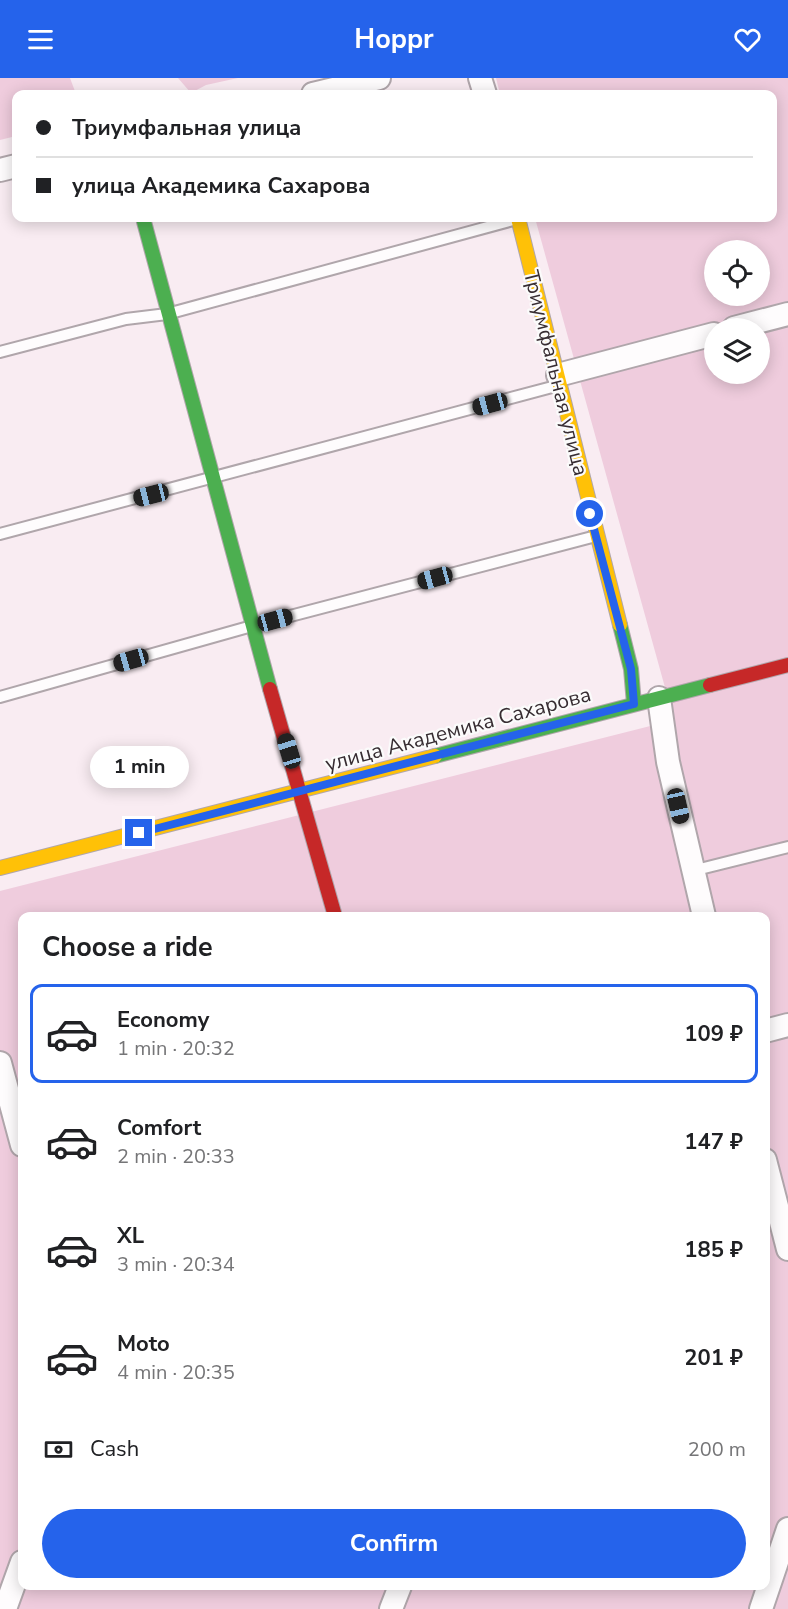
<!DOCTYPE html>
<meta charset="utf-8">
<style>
:root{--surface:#fff;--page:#f6f6f6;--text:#202124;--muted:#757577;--line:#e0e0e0;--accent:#2563eb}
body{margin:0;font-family:"Nunito Sans",sans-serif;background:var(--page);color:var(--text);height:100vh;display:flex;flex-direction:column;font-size:22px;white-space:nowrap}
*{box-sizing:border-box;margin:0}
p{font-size:20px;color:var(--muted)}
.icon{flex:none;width:33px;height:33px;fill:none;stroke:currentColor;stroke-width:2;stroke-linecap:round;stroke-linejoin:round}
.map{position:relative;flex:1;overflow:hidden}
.details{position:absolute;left:18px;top:834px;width:752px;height:678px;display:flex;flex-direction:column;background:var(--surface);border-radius:12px;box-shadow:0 3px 15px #0003}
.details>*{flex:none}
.banner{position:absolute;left:12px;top:12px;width:765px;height:132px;border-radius:12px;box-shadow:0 3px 15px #0003;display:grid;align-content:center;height:132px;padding:0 24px;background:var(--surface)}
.buttons{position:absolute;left:704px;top:162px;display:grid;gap:12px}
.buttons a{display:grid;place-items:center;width:66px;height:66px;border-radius:50%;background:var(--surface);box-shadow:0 3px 15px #0003;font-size:30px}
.end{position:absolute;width:27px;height:27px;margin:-14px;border:8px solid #2563eb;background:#fff;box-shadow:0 0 0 3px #fff}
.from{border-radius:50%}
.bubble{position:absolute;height:42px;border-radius:21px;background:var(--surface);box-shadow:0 3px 15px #0003;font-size:20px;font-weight:700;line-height:42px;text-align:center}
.car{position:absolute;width:18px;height:36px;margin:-18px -9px;border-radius:8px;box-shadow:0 0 4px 2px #0007;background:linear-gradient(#222 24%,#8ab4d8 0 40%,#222 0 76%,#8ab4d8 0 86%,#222 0)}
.banner b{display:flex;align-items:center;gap:21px;height:57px;font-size:22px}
.banner b+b{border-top:2px solid var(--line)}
.banner i{width:15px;height:15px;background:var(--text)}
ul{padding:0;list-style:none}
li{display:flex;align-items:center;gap:18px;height:99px;margin:0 12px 9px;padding:0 12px;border:3px solid transparent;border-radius:12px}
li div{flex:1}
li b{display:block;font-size:22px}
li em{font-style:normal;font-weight:700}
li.on{border-color:var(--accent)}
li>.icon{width:54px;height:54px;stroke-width:1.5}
h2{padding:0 24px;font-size:27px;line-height:72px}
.pay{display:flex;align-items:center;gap:15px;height:66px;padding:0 24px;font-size:22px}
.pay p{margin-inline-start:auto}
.action{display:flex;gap:12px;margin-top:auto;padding:12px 24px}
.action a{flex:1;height:69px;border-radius:36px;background:var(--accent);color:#fff;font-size:24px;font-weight:700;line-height:69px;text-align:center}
header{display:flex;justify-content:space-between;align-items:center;height:78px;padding:0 24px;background:var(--accent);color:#fff;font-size:27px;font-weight:700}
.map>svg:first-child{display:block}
.green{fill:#efccdd;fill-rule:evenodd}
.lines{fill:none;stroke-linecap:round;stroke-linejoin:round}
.lane-casing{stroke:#b0a6ab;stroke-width:14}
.street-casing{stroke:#b0a6ab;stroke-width:26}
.fast-casing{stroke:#b0a6ab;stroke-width:16}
.slow-casing{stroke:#b0a6ab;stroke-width:16}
.jam-casing{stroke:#b0a6ab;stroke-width:16}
.lane{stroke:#fefcfd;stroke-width:10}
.street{stroke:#fefcfd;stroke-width:22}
.fast{stroke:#4caf50;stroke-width:14}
.slow{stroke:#ffc107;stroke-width:14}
.jam{stroke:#c62828;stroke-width:14}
.route{stroke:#2563eb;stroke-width:8}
.labels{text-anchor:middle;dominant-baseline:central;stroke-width:4.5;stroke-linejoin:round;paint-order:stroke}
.street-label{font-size:21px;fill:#372d32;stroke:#fbfbfb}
</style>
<header><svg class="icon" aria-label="menu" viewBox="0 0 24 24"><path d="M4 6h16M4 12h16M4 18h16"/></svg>Hoppr<svg class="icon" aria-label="heart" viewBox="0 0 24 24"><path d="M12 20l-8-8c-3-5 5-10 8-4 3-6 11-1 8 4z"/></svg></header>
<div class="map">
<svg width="788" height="1531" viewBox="0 0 788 1531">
<rect width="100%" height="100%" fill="#f9ecf2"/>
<!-- green -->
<g class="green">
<polygon points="0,0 70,0 76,16 16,16 16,58 0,62"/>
<polygon points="178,0 238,0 206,7 191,15"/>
<path d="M 496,0 L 788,0 L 788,1531 L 0,1531 L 0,813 L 674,642 L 535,140 L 772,140 L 772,16 L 500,16 ZM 714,172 L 759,172 L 759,218 L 714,218 ZM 714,250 L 759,250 L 759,296 L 714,296 ZM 22,838 L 765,838 L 765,1508 L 22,1508 Z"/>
</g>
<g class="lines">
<!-- lane casing -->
<g class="lane-casing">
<g id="lane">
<polyline points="0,274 126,241 167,236 517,141"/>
<polyline points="0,456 556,308"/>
<polyline points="0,619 252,548 596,458"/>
<polyline points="692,793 788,769"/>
</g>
</g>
<!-- street casing -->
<g class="street-casing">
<g id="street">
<polyline points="480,0 485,16"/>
<polyline points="313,16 379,0"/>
<polyline points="0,92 16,88"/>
<polyline points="734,250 788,236"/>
<polyline points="558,297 714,256"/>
<polyline points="659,620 668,684 704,838"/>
<polyline points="765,953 788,947"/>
<polyline points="0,985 22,1067"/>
<polyline points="765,1082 788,1171"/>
<polyline points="5,1531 22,1484"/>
<polyline points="391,1531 400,1508"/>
<polyline points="761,1531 788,1451"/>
</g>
</g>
<!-- fast casing -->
<g class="fast-casing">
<g id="fast">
<polyline points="143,140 270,611"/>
<polyline points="620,547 631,591 634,626"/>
<polyline points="435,678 710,607"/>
</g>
</g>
<!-- slow casing -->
<g class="slow-casing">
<g id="slow">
<polyline points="518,140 620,547"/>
<polyline points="0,790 435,678"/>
</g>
</g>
<!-- jam casing -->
<g class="jam-casing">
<g id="jam">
<polyline points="710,607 788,587"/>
<polyline points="270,611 335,838"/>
</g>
</g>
<!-- lane -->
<use href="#lane" class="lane"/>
<!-- street -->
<use href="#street" class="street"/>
<!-- fast -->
<use href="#fast" class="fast"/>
<!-- slow -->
<use href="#slow" class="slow"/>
<!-- jam -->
<use href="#jam" class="jam"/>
</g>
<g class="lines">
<!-- route -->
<polyline class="route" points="139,755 634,626 631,591 590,436"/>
</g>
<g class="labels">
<!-- street labels -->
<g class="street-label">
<text transform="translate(556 295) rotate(76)">Триумфальная улица</text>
<text transform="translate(458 651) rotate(-15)">улица Академика Сахарова</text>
</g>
</g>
</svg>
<div class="buttons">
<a><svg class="icon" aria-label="locate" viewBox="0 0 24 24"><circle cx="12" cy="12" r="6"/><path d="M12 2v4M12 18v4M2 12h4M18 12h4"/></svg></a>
<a><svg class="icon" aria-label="layers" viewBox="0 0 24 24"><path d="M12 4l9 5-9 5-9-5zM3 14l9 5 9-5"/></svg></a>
</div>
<i class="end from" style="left:590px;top:436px"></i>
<i class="end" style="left:139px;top:755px"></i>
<div class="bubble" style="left:90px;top:668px;width:99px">1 min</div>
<i class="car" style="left:490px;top:326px;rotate:255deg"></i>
<i class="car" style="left:151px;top:417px;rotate:256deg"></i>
<i class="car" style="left:435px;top:500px;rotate:255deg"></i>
<i class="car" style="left:275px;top:542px;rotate:75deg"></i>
<i class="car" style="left:131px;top:582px;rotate:254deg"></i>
<i class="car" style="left:289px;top:673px;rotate:343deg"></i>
<i class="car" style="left:678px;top:728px;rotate:167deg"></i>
<div class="banner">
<b><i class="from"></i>Триумфальная улица</b>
<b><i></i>улица Академика Сахарова</b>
</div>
<section class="details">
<h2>Choose a ride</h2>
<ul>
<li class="on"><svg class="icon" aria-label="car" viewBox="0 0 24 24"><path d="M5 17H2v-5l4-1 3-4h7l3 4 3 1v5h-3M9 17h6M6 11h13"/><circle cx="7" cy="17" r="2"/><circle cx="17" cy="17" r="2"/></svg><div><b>Economy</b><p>1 min · 20:32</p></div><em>109 ₽</em></li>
<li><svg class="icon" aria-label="car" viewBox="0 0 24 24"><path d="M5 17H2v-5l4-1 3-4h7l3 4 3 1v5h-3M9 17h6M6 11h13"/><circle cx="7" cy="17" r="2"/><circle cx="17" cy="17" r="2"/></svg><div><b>Comfort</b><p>2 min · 20:33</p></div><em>147 ₽</em></li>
<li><svg class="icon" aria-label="car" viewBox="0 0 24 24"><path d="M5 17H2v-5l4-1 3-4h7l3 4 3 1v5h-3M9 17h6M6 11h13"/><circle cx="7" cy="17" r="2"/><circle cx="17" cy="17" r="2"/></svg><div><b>XL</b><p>3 min · 20:34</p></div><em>185 ₽</em></li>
<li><svg class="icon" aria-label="car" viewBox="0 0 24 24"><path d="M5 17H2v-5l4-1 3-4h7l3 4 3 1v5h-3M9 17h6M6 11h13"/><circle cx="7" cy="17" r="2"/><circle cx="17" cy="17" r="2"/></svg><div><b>Moto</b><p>4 min · 20:35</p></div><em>201 ₽</em></li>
</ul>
<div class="pay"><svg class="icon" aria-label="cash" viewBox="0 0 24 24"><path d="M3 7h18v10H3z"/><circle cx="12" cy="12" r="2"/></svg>Cash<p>200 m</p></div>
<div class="action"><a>Confirm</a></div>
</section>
</div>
